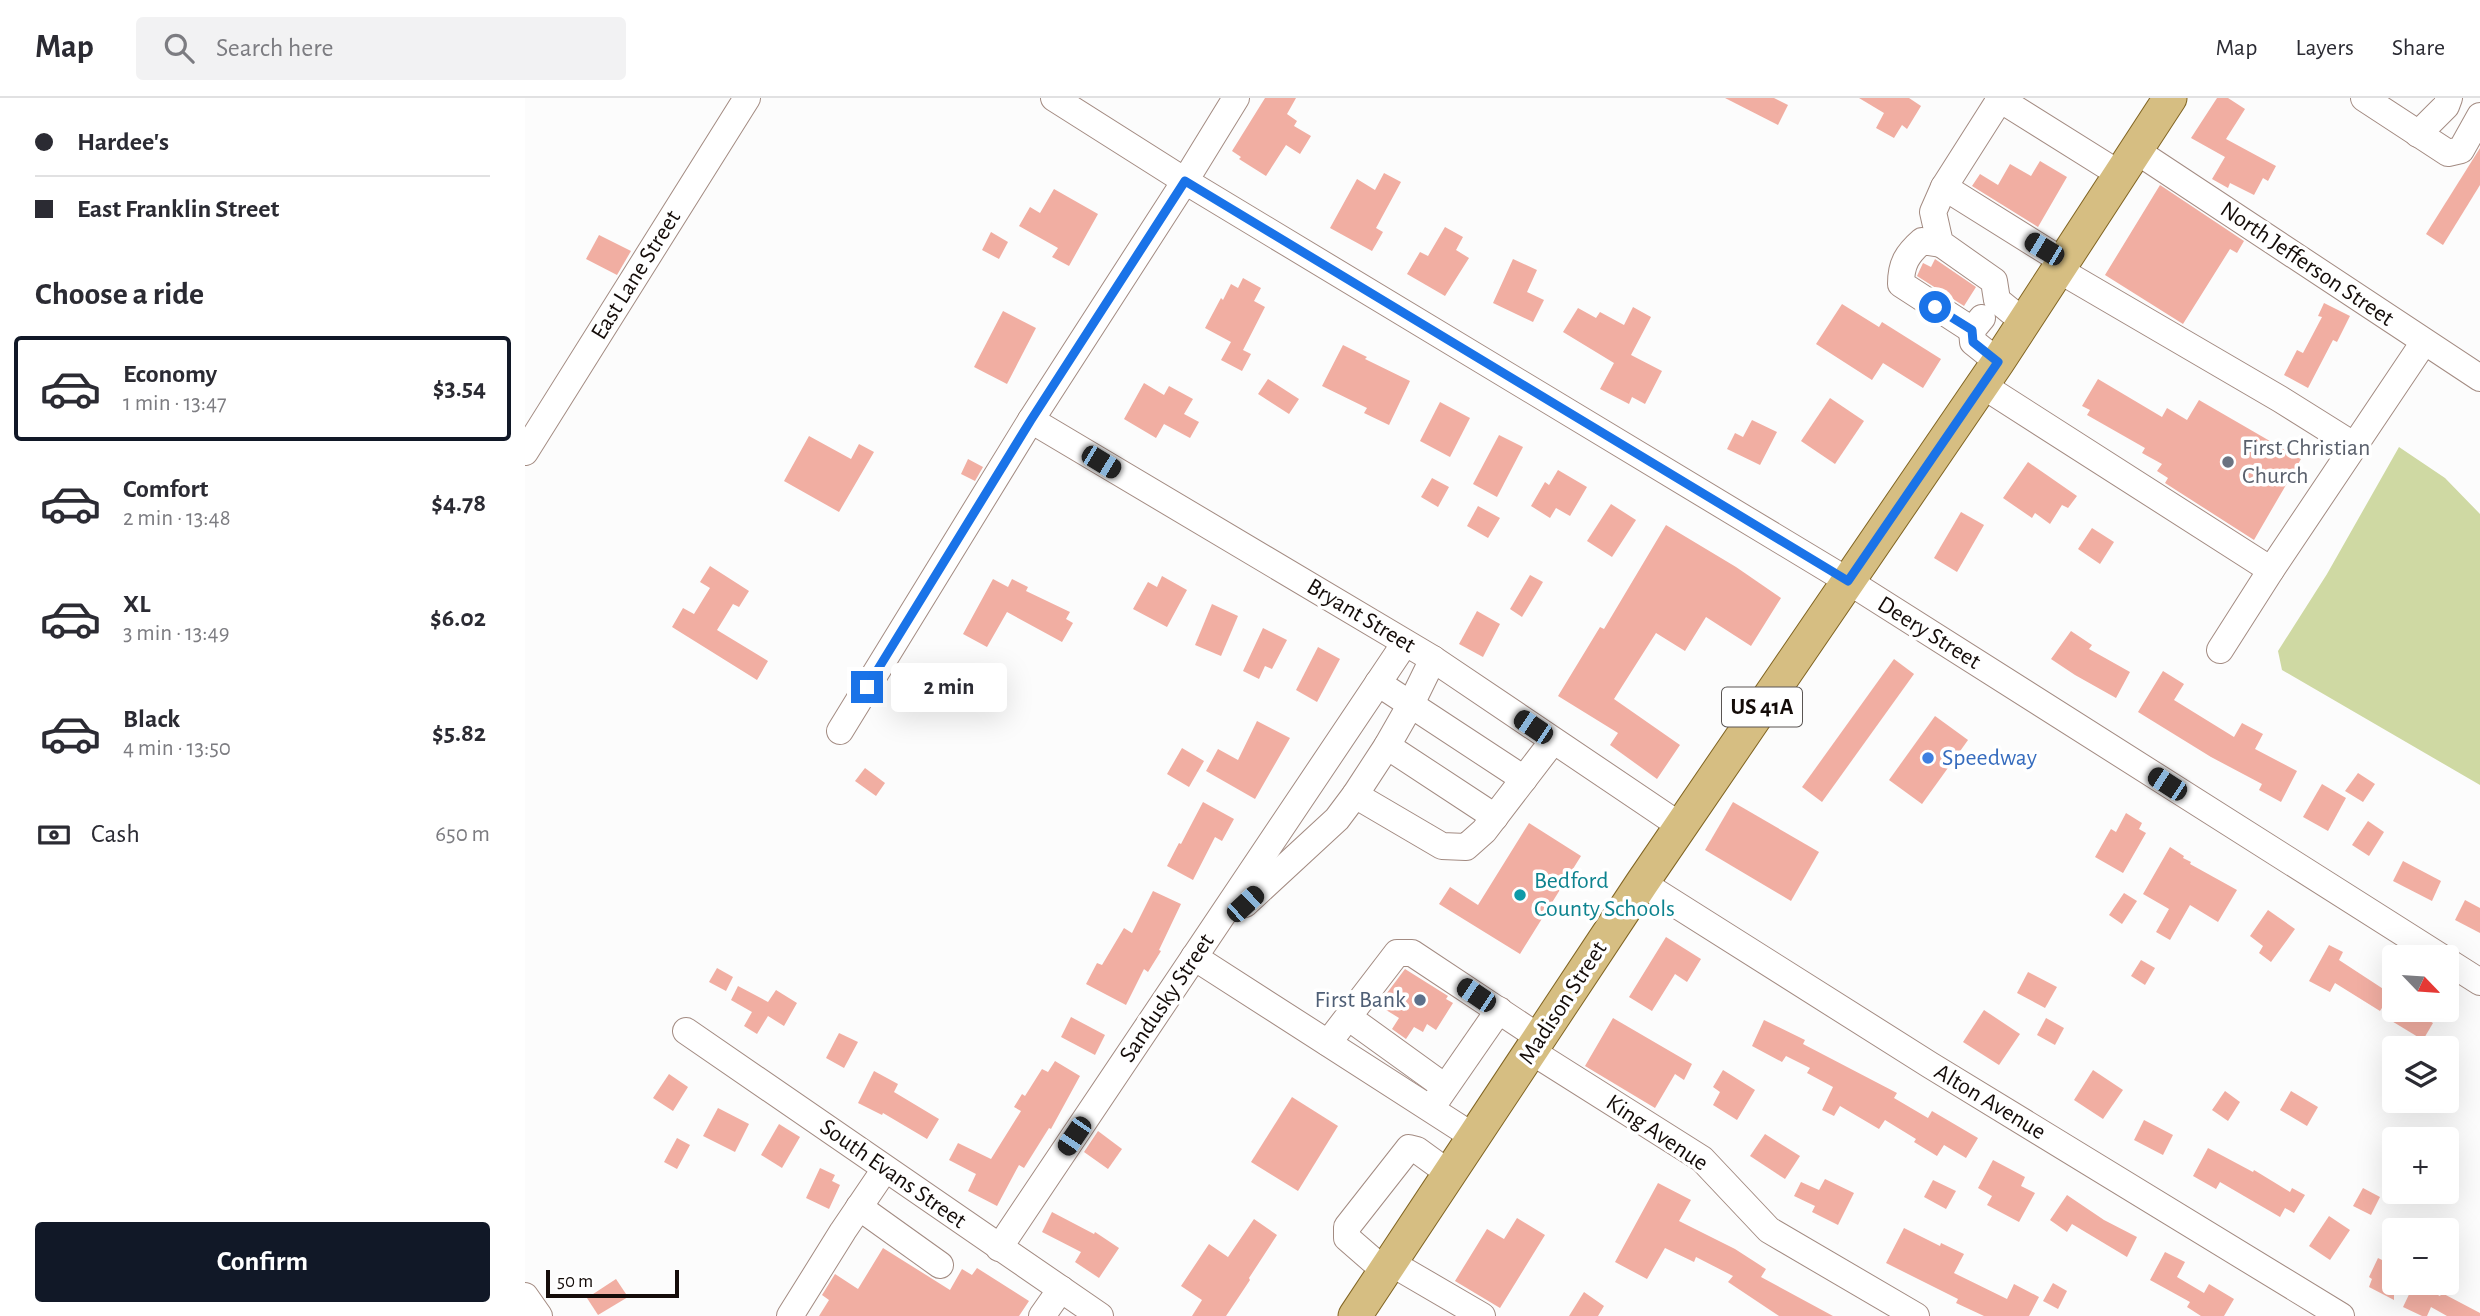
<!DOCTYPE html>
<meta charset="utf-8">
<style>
:root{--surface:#fff;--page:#f2f2f3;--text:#2b2b33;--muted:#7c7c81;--line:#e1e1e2;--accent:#111827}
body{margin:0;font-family:"Alegreya Sans",sans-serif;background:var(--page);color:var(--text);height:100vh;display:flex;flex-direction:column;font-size:26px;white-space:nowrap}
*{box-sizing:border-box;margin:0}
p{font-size:23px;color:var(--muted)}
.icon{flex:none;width:38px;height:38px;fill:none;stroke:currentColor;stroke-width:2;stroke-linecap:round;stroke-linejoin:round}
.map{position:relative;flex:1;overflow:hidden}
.side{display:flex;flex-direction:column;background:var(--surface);width:525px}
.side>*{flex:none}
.top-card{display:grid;align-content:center;height:154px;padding:0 35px;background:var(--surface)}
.needle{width:46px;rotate:115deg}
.controls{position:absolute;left:1857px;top:847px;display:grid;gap:14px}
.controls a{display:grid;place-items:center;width:77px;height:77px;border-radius:7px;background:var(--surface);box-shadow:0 7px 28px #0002;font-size:35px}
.scale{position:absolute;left:21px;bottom:18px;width:133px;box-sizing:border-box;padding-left:7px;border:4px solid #140c09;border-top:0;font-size:19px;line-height:24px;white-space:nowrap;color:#140c09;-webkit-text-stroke:5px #fff;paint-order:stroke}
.end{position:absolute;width:32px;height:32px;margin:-16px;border:9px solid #1a73e8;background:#fff;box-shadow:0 0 0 4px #fff}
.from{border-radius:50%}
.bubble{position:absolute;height:49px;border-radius:7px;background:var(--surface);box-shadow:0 7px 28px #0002;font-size:23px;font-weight:700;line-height:49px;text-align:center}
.car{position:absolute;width:21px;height:42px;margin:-21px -10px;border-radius:9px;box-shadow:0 0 5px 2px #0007;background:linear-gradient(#222 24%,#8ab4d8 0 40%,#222 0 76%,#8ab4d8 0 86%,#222 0)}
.top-card b{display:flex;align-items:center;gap:24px;height:66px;font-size:26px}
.top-card b+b{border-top:2px solid var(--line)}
.top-card i{width:18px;height:18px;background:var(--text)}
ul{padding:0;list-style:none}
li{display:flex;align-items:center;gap:21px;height:105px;margin:0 14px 10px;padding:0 21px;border:4px solid transparent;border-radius:7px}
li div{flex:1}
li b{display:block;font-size:26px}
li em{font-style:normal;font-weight:700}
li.current{border-color:var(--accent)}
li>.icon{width:63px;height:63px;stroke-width:1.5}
h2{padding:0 35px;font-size:32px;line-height:84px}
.pay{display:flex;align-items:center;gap:18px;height:77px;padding:0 35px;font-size:26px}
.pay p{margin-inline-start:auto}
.primary-button{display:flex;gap:14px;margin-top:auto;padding:14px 35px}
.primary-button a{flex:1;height:80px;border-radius:7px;background:var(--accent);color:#fff;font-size:28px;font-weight:700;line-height:80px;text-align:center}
header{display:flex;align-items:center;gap:42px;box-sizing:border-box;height:98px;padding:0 35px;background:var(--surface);border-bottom:2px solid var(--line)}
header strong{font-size:33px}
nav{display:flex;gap:38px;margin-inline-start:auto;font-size:24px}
.search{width:490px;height:63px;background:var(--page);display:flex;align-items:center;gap:18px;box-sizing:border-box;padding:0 24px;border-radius:7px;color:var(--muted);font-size:26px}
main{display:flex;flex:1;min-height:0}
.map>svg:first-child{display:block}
.green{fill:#cfd9a3}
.building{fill:#f1aea2}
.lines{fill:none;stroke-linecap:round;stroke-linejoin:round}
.minor-casing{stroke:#a38b82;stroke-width:28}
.major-casing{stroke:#816422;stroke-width:35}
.minor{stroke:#fff;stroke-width:26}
.major{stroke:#d6be82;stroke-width:33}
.route{stroke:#1a73e8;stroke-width:9}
.worship-dot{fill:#6b7280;stroke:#fff;stroke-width:2.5}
.shop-dot{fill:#3f7fe0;stroke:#fff;stroke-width:2.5}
.culture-dot{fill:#0f9aa8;stroke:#fff;stroke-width:2.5}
.service-dot{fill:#5c6f8a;stroke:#fff;stroke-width:2.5}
.labels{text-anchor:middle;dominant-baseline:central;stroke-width:7;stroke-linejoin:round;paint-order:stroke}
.shield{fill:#fff;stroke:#5a5553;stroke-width:2}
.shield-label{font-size:23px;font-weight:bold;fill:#140c09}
.street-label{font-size:24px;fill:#140c09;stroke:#fff}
.worship-label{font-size:24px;fill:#5b616d;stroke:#fff;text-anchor:start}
.shop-label{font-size:24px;fill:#366cbe;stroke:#fff;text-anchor:start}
.culture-label{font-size:24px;fill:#0d838f;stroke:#fff;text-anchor:start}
.service-label{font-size:24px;fill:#4e5e75;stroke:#fff;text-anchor:end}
</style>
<header>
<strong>Map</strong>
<div class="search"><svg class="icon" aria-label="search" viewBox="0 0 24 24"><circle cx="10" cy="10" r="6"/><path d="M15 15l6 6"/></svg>Search here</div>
<nav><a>Map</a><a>Layers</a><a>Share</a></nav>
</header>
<main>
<section class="side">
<div class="top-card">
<b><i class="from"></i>Hardee's</b>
<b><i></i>East Franklin Street</b>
</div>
<h2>Choose a ride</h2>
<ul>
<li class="current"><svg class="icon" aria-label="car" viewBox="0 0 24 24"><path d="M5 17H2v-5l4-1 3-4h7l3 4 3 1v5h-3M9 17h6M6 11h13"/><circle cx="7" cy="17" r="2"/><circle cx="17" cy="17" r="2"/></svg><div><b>Economy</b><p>1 min · 13:47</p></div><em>$3.54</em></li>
<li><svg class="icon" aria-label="car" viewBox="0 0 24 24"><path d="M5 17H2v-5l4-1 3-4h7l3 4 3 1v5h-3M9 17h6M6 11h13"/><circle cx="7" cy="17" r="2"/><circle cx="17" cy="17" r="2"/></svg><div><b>Comfort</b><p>2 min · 13:48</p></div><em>$4.78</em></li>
<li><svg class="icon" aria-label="car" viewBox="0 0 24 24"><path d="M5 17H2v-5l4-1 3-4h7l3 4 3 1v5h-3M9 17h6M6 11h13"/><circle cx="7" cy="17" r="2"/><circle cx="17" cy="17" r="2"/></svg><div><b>XL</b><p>3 min · 13:49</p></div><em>$6.02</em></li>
<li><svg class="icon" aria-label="car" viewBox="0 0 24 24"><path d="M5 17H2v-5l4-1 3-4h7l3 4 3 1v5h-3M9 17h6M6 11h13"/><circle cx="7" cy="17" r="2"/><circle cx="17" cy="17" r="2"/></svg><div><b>Black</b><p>4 min · 13:50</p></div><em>$5.82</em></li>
</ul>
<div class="pay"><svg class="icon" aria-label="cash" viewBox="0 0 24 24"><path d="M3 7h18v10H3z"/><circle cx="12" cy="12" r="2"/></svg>Cash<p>650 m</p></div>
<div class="primary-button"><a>Confirm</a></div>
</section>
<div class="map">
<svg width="1955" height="1218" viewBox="0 0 1955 1218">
<rect width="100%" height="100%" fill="#fcfcfc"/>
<!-- green -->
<polygon class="green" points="1874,349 1920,380 1955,416 1955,687 1757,572 1753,553 1802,476"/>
<!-- building -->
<g class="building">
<polygon points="740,0 771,0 762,16 772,23 769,28 786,38 775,56 761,47 741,78 714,61 716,59 707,53"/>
<polygon points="1200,0 1249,0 1263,7 1253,27"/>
<polygon points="1334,0 1384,0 1396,8 1382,31 1377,27 1369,40 1351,30 1359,15"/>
<polygon points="1692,0 1703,0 1720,11 1701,41 1751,68 1743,83 1738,80 1729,97 1705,85 1703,90 1687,81 1700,59 1666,40"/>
<polygon points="1955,50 1955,87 1918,147 1901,136"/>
<polygon points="1515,63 1542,79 1513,129 1447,88 1455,76 1473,87 1485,66 1506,78"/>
<polygon points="859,75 876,84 851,130 858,134 847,153 805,130 832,81 850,92"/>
<polygon points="1635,87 1719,143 1712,155 1705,151 1658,226 1580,177"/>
<polygon points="529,91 573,116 544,168 527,159 533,150 494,128 505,109 515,115"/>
<polygon points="920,129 938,139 931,152 944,160 920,198 882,176 895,154 903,158"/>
<polygon points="466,134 483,144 474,161 457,152"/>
<polygon points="74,137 106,153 92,177 61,161"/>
<polygon points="988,161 1012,172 1002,194 1019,202 1008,224 968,205"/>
<polygon points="1410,161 1451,189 1439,208 1392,178 1398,165 1406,169"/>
<polygon points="718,180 736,190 729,203 740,209 718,252 726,256 717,273 696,262 706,244 680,230 696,200 698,202 706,186 713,190"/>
<polygon points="1799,205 1825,218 1812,244 1808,242 1783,290 1759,277 1772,252 1778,255 1797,219 1793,218"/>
<polygon points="1317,206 1354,229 1357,224 1416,261 1398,290 1358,265 1347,282 1291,246"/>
<polygon points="1108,209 1126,219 1106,257 1137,273 1120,306 1107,299 1104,306 1075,291 1089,265 1038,234 1053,210 1071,220 1075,214 1099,227"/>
<polygon points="478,213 511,230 482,286 449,269"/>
<polygon points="818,247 842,259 840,261 885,283 864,327 839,315 842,310 797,288"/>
<polygon points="743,281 774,301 764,316 733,296"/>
<polygon points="1573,281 1637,319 1642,310 1662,322 1674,302 1776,361 1729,442 1640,385 1643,380 1632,373 1637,366 1617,355 1620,350 1562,317 1565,312 1557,308"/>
<polygon points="619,285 639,297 644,288 668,301 659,316 674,324 665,340 639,326 631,340 599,321"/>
<polygon points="1305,300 1339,323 1310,366 1276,343"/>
<polygon points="915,304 945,320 925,359 895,343"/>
<polygon points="1227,322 1252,334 1235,367 1202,351 1210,335 1218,339"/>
<polygon points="974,337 998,349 972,399 948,386"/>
<polygon points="284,338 326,361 334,346 349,354 314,414 259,383"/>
<polygon points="443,361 458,369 450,383 436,376"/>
<polygon points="1503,364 1552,398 1543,410 1537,407 1525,426 1510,415 1507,420 1478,400"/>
<polygon points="1033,372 1062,389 1045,418 1031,410 1025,420 1006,408 1020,384 1024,387"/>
<polygon points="907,380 924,389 913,409 896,399"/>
<polygon points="1086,406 1111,422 1087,459 1062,443"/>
<polygon points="953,408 975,420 963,440 942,428"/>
<polygon points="1436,414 1459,427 1432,474 1409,460"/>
<polygon points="1141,427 1211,469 1256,500 1226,548 1181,519 1160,553 1131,535 1089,601 1155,647 1132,681 1085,647 1093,635 1033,598 1075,529 1079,531"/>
<polygon points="1567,430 1589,444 1575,466 1553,451"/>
<polygon points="185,468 224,493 214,509 208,506 192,532 243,563 232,582 147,529 158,510 169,516 185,490 175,484"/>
<polygon points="1005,477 1018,484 997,519 985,511"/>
<polygon points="637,478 662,492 642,529 608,511 623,484 632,489"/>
<polygon points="468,481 483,489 487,481 503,489 501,493 545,514 541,521 548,525 537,544 482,514 462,549 438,536"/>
<polygon points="687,506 713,518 696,558 670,547"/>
<polygon points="952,513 975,526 958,559 934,546"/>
<polygon points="738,530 762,542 747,571 740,568 734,581 718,573"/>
<polygon points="1546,533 1567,547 1564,551 1605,574 1591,600 1550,577 1526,561"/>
<polygon points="793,549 815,561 792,604 771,592"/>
<polygon points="1369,561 1389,576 1297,704 1277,689"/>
<polygon points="1638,573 1659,586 1649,602 1709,639 1717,625 1738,636 1730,651 1772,673 1756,704 1734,692 1737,686 1686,659 1613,614"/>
<polygon points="1410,618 1443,642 1397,706 1364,682"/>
<polygon points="732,623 765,640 730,701 681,673 693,651 713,662"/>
<polygon points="657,650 679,663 664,689 642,676"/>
<polygon points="340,670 360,685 351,698 330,683"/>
<polygon points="1833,675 1850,686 1838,704 1820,693"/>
<polygon points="1797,686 1821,700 1803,733 1778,719"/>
<polygon points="678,704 709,721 697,743 690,739 668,782 642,768 654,745 656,746"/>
<polygon points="1208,704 1294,754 1266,803 1180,752"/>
<polygon points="1601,715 1617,725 1614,731 1621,735 1598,775 1570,759 1586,731 1591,734"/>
<polygon points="1843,723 1859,734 1844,758 1827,747"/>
<polygon points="1004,725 1056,758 995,856 914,806 925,789 953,807"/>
<polygon points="1645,749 1659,758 1658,760 1666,764 1665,766 1712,792 1693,824 1665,807 1645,842 1631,834 1644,811 1618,796"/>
<polygon points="1878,763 1916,783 1907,803 1868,783"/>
<polygon points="628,793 656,806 634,852 636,853 623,874 619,871 601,907 561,886 572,865 577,867 599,830 607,835"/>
<polygon points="1599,795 1612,803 1597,826 1584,817"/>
<polygon points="1940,802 1955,810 1955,835 1930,822"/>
<polygon points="1743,812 1770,831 1746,864 1734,855 1738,848 1725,838"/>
<polygon points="1141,839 1176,861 1162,884 1150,876 1127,913 1104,899"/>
<polygon points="1804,847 1818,854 1814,862 1866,896 1855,913 1810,885 1805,894 1784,883"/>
<polygon points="1616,862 1630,870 1620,887 1606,878"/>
<polygon points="192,870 208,879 201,893 184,884"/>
<polygon points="880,871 923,898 921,901 928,905 911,932 902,926 898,934 889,929 881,941 867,931 874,920 853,907"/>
<polygon points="1503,874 1532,889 1520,910 1492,895"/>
<polygon points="213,888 243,904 251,892 272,905 259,928 243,918 232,936 219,928 227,914 206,902"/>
<polygon points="1459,912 1495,936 1474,967 1438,944"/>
<polygon points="1871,912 1886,912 1908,925 1898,942 1865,922"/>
<polygon points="546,919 580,937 570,957 536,939"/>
<polygon points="1088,920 1167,966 1159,982 1150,976 1130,1010 1060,968"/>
<polygon points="1521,920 1539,930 1530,947 1512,937"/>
<polygon points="1239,922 1280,942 1278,946 1372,995 1369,1000 1403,1020 1407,1013 1453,1040 1441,1060 1419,1047 1412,1058 1389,1044 1391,1041 1360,1022 1354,1031 1315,1008 1309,1018 1297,1012 1308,989 1282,975 1285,970 1261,958 1257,964 1227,948"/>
<polygon points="314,935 333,944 319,970 301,960"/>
<polygon points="530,963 555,978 526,1031 524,1030 499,1070 494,1067 472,1108 443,1093 451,1076 424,1062 433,1045 466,1061 496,1013 489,1009 497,996 500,998 517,971 523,974"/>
<polygon points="1198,972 1230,992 1212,1022 1188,1007 1195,994 1188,989"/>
<polygon points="1568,972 1598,992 1578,1021 1549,1002"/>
<polygon points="349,973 373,986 369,994 414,1021 402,1041 358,1015 357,1017 333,1005"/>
<polygon points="144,976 163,989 148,1013 128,1000"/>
<polygon points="1700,993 1715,1004 1703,1023 1687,1012"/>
<polygon points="1766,993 1793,1009 1782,1028 1755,1012"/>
<polygon points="767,999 813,1028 773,1093 726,1064"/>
<polygon points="193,1010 224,1026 210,1054 178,1038"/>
<polygon points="1619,1022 1648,1037 1638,1057 1609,1042"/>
<polygon points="254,1026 275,1039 257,1070 236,1057"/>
<polygon points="573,1033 597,1051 583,1071 559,1054"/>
<polygon points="1240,1036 1275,1058 1260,1081 1225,1058"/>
<polygon points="152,1040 165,1047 152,1071 139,1064"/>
<polygon points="1683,1050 1728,1074 1729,1072 1765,1094 1767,1090 1780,1097 1769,1115 1760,1110 1755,1119 1695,1084 1691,1091 1668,1078"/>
<polygon points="1468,1062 1500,1079 1496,1088 1510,1095 1494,1124 1462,1107 1467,1098 1453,1090"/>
<polygon points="295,1070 310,1077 307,1083 315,1087 304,1111 281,1100"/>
<polygon points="1300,1081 1329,1095 1313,1127 1287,1114 1290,1108 1269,1098 1276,1084 1294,1092"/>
<polygon points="1408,1082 1431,1093 1421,1111 1399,1099"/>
<polygon points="1133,1085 1166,1102 1154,1123 1210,1151 1241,1171 1236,1179 1308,1218 1254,1218 1203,1184 1208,1178 1171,1159 1169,1164 1140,1150 1122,1181 1090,1164"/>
<polygon points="1838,1090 1855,1099 1846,1117 1828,1108"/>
<polygon points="1542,1097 1579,1122 1612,1139 1602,1159 1547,1126 1542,1134 1525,1122"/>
<polygon points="527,1114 569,1136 570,1134 594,1150 574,1180 550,1164 556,1154 517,1134"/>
<polygon points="1804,1118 1825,1132 1805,1162 1784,1148"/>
<polygon points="992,1120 1020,1137 975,1210 930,1183 962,1131 979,1141"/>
<polygon points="729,1121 752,1137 724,1180 725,1182 701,1218 667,1218 677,1202 656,1188 684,1146 703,1159"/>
<polygon points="1379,1130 1415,1148 1416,1145 1439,1156 1429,1175 1482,1201 1489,1186 1514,1199 1504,1218 1459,1218 1431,1205 1433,1201 1361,1165"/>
<polygon points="358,1150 425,1192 437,1171 447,1177 452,1170 504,1203 494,1218 294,1218 304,1202 297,1197 310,1176 333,1191"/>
<polygon points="1640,1154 1660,1164 1652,1179 1679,1195 1684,1186 1709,1201 1699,1218 1676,1218 1662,1209 1665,1204 1625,1182"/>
<polygon points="1853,1160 1869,1168 1869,1202 1844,1189 1847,1181 1844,1179"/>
<polygon points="91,1181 103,1199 73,1217 62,1200"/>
<polygon points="1528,1185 1542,1193 1533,1211 1518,1203"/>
<polygon points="1889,1186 1915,1198 1917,1195 1955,1215 1955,1218 1922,1218 1906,1209 1902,1218 1897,1218 1878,1209"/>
<polygon points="1059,1194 1079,1208 1073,1218 1044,1218"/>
</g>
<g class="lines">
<!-- minor casing -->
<g class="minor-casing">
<g id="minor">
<polyline points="529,0 660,83 1323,483 1916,859"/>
<polyline points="1473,0 1596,77"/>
<polyline points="1839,0 1923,55 1936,52 1955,18"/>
<polyline points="1475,1 1419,89 1408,114 1415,145 1469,183 1472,202 1499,224"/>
<polyline points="1893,36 1921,8 1924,0"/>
<polyline points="1610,52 1955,280"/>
<polyline points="1419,89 1539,164"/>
<path d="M 1416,146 L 1397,143 C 1382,156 1376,166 1376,186 L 1447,232"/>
<polyline points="1534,172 1755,301 1830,348"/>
<polyline points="1457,220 1447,232 1448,244 1473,264"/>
<polyline points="1457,287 1746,472 1899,244"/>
<polyline points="506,322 908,561 1157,729"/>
<polyline points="0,354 222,0"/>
<polyline points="1695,552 1746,472"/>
<polyline points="908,561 886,606 862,648 970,719"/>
<polyline points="853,585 999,681"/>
<polyline points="315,633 506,322 660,83 711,0"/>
<polyline points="830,697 862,648"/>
<polyline points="1117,785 1405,967 1816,1218"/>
<polyline points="709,809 720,806 812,721 830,697 917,748 941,749 959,733 1028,643"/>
<polyline points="669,859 949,1039"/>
<polyline points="1922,863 1955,884"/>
<polyline points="823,919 920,989"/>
<polyline points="161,933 575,1218"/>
<polyline points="803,945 872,855 887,855 1015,940"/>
<polyline points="1006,953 1177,1061 1244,1132 1391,1218"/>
<polyline points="911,1003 974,912"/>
<polyline points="334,1109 415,1167"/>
<polyline points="474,1150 880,545"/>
<polyline points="866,1165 957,1218"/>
<polyline points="860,1173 822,1140 822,1129 884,1050 892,1052 925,1076"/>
<polyline points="0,1198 14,1218"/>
<polyline points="265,1218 318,1133 360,1071"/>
<polyline points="517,1218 536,1191"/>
</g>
</g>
<!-- major casing -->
<g class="major-casing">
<polyline id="major" points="830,1218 1117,785 1473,264 1645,0"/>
</g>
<!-- minor -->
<use href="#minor" class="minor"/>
<!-- major -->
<use href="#major" class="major"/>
</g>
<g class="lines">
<!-- route -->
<polyline class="route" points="342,589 506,322 660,83 1323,483 1473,264 1448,244 1447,232 1410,209"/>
</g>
<!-- markers -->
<circle class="worship-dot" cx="1703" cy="364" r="7"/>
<circle class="shop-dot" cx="1403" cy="660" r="7"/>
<circle class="culture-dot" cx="995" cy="797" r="7"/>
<circle class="service-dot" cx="895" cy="902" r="7"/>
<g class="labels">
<!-- shield labels -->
<rect class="shield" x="1197" y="589.5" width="80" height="39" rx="5"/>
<g class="shield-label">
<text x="1237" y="609">US 41A</text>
</g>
<!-- street labels -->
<g class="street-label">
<text transform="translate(1782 166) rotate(34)">North Jefferson Street</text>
<text transform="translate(111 177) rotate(-58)">East Lane Street</text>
<text transform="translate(836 518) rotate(31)">Bryant Street</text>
<text transform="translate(1404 535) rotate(32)">Deery Street</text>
<text transform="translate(642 900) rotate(-56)">Sandusky Street</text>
<text transform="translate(1038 905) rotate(-57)">Madison Street</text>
<text transform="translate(1465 1004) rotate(31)">Alton Avenue</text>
<text transform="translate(1132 1035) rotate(34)">King Avenue</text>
<text transform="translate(368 1076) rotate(35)">South Evans Street</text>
</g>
<!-- worship labels -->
<g class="worship-label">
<text x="1717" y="350">First Christian<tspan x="1717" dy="28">Church</tspan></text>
</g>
<!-- shop labels -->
<g class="shop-label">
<text x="1417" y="660">Speedway</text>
</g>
<!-- culture labels -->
<g class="culture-label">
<text x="1009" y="783">Bedford<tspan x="1009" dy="28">County Schools</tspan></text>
</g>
<!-- service labels -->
<g class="service-label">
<text x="881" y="902">First Bank</text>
</g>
</g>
</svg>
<div class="controls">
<a><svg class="needle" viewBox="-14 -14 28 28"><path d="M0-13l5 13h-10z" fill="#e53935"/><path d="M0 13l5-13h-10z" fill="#7c7c81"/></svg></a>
<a><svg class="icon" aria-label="layers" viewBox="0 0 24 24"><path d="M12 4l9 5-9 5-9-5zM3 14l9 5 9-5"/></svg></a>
<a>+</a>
<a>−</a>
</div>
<div class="scale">50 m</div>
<i class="end from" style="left:1410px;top:209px"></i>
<i class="end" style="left:342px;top:589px"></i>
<div class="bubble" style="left:366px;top:565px;width:116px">2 min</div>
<i class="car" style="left:1519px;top:151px;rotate:301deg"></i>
<i class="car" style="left:576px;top:364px;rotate:121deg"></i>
<i class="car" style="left:1008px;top:629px;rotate:304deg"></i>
<i class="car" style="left:1642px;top:686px;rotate:303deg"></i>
<i class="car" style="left:720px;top:806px;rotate:47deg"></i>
<i class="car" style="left:951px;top:897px;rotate:304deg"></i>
<i class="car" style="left:549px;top:1038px;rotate:214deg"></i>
</div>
</main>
